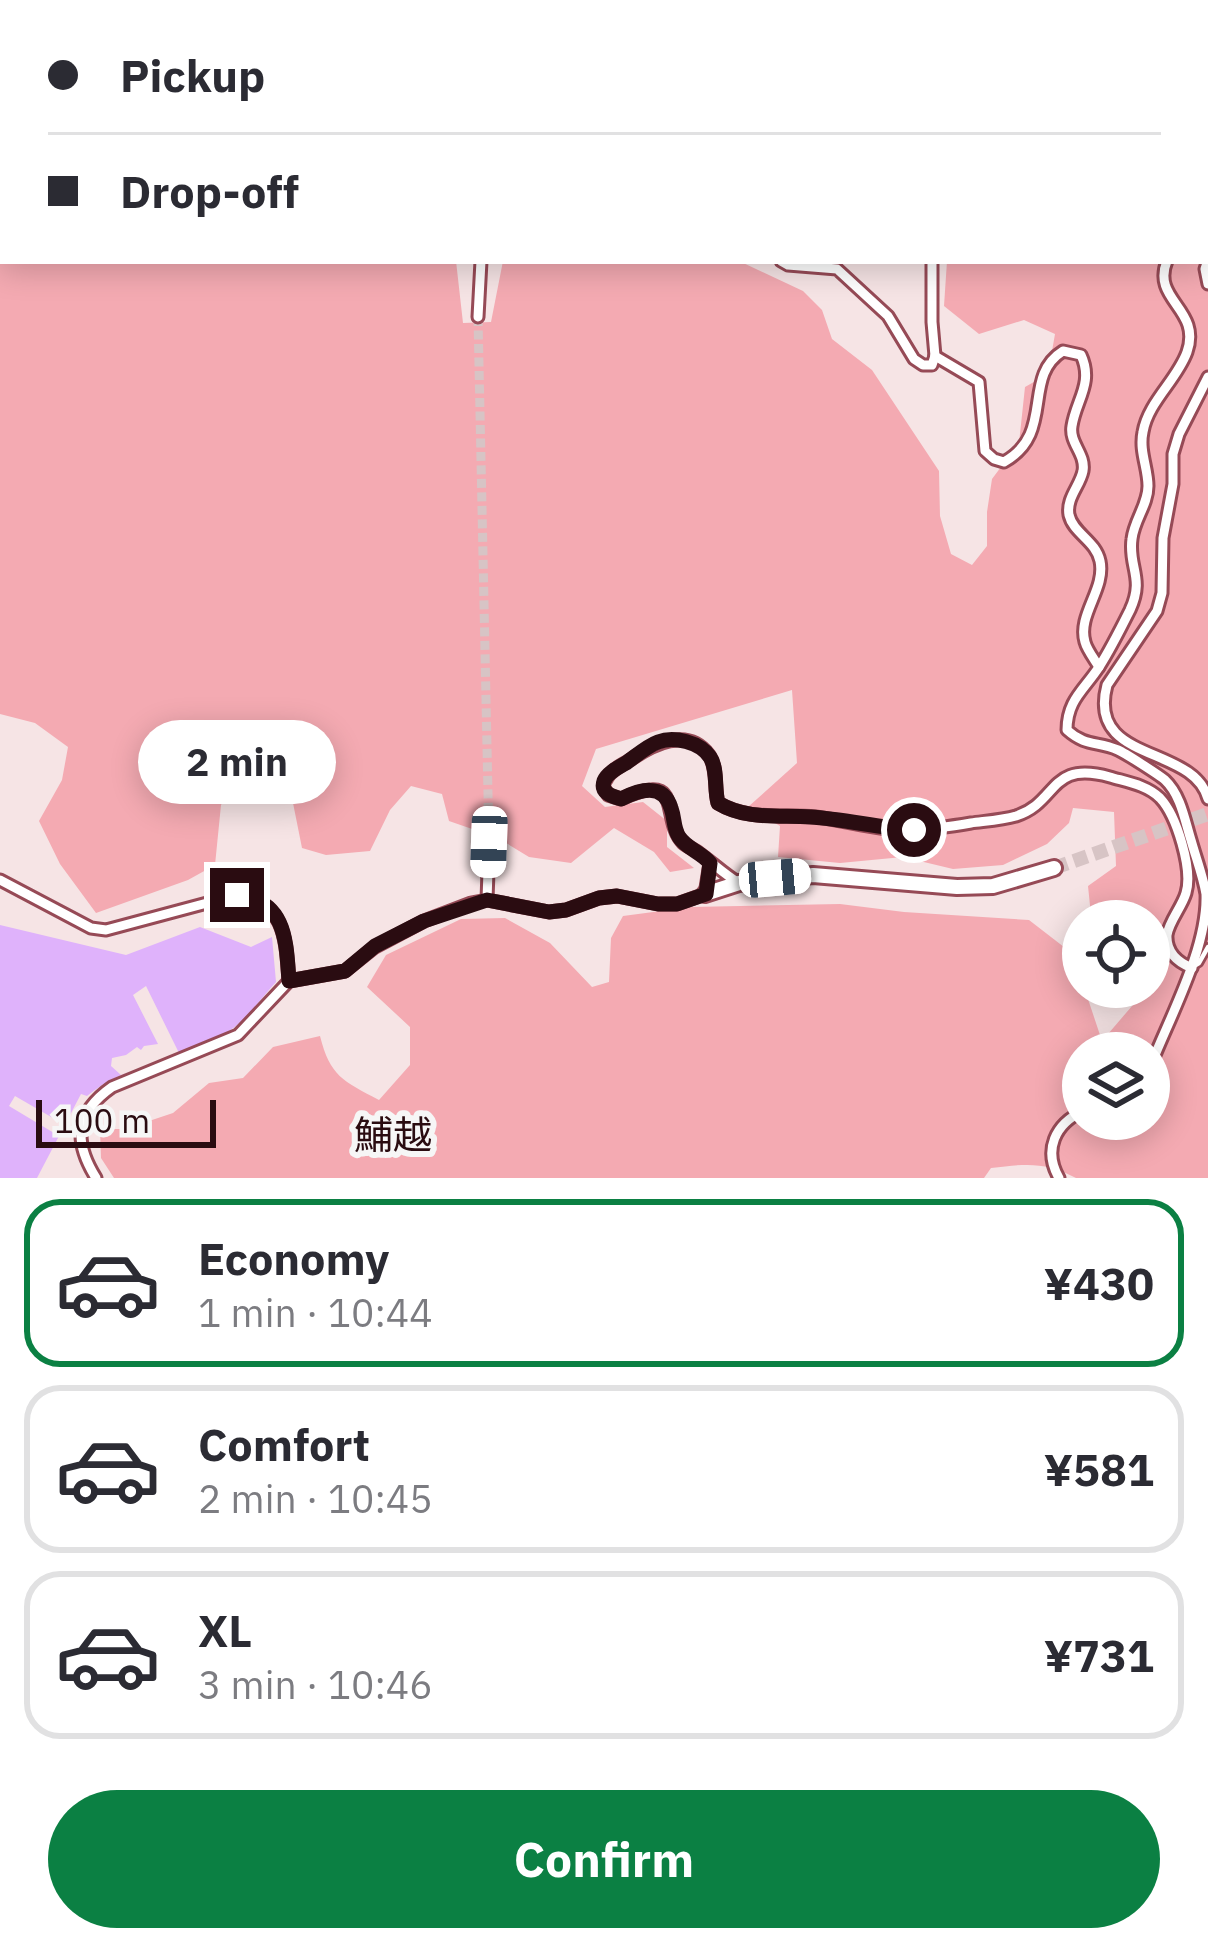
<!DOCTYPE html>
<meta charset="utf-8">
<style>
:root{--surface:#fff;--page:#f7f7f7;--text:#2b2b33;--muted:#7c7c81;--line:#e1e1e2;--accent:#0b8043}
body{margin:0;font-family:"IBM Plex Sans","Noto Sans JP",sans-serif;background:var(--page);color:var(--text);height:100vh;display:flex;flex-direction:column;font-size:45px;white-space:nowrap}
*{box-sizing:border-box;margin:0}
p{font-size:39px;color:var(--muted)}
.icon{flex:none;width:66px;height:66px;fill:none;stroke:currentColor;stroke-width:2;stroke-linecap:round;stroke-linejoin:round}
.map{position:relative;height:1178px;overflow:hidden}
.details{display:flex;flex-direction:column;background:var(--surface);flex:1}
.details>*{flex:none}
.guide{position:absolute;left:0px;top:0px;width:1209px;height:264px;box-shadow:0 6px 30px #0003;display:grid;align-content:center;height:264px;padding:0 48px;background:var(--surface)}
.fabs{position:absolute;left:1062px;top:900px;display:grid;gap:24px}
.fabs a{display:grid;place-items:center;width:108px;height:108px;border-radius:50%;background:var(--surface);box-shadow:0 6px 30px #0003;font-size:60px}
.scale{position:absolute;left:36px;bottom:30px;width:180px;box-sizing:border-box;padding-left:12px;border:6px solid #2a0c11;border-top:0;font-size:33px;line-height:42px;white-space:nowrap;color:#2a0c11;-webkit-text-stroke:9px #f6f6f6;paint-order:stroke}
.end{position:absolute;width:54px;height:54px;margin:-27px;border:15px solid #2a0c11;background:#fff;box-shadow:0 0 0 6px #fff}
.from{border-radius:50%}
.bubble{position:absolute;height:84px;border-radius:42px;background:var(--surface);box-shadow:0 6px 30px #0003;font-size:39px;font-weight:700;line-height:84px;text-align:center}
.car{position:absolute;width:36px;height:72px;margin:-36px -18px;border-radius:15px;box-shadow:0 0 9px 3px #0007;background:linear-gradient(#fff 24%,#345 0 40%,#fff 0 76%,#345 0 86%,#fff 0)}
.guide b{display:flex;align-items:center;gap:42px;height:114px;font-size:45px}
.guide b+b{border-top:3px solid var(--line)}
.guide i{width:30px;height:30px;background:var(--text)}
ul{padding:21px 0 0;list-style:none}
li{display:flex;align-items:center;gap:36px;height:168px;margin:0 24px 18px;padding:0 24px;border:6px solid var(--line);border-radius:36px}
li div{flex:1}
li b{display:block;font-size:45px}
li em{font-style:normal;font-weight:700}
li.on{border-color:var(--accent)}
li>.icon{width:108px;height:108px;stroke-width:1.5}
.action{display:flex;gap:24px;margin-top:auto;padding:24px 48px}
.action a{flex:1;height:138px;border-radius:72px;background:var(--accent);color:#fff;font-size:48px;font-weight:700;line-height:138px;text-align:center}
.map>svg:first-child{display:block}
.green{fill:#f4aab2;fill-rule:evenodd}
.water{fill:#dfb2fb}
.pier{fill:#f6e4e5}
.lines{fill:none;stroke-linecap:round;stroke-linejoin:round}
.street-tunnel{stroke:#d7c4c5;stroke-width:9;stroke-dasharray:9 4.5;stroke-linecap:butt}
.secondary-tunnel{stroke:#d7c4c5;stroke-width:14;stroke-dasharray:14 7;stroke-linecap:butt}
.lane-casing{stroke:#964a56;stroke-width:10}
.street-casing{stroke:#964a56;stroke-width:15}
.secondary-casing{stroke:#964a56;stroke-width:20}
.lane{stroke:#fff;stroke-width:4.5}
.street{stroke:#fff;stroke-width:9}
.secondary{stroke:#fff;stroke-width:14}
.route{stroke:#2a0c11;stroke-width:15}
.labels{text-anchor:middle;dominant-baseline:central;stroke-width:12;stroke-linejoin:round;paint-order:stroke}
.neighbourhood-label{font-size:39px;fill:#2a0c11;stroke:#f6f6f6}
</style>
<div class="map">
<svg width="1208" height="1178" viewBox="0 0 1208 1178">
<rect width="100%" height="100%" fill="#f6e4e5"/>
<!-- green -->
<path class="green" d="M 1044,0 L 1208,0 L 1208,1178 L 1076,1178 C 1045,1161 1025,1164 991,1168 L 984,1178 L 114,1178 L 101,1158 L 100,1129 L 125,1129 L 173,1113 L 209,1083 L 243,1078 L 273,1047 L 320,1036 C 330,1076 343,1081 379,1100 L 410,1065 L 410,1027 L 367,987 L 386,955 L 461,919 L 505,918 L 550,943 L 592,987 L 609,982 L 611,938 L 623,916 L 691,907 L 840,904 L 904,912 L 1029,920 L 1073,954 L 1102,1041 L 1138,999 L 1136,987 L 1149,987 L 1149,921 L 1112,921 L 1091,915 L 1088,886 L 1116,866 L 1114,812 L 1073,808 L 1069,823 L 1047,844 L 1003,865 L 953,869 L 903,857 L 840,863 L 778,857 L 780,826 L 748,807 L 797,763 L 792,690 L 596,749 L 582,786 L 605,807 L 643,802 L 667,821 L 667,847 L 694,868 L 670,872 L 654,852 L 614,828 L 571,863 L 529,857 L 498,838 L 449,821 L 442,794 L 411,786 L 390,810 L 370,851 L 326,855 L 302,848 L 292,798 L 270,763 L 241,772 L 221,805 L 215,865 L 188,880 L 96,913 L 60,864 L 39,821 L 62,780 L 68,747 L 35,723 L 0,714 L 0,207 L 3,204 L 3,261 L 456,261 L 463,323 L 491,322 L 503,261 L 739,261 L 803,291 L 822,310 L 832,339 L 872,370 L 939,471 L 940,516 L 951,554 L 972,565 L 987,546 L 987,512 L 992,479 L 1019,443 L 1025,387 L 1048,374 L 1055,334 L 1024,320 L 979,334 L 944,306 L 947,261 L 1206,261 L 1206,3 L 1043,3 ZM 1083,1053 L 1149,1053 L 1149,1119 L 1083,1119 Z"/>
<!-- water -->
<g class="water">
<polygon points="0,0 885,0 879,3 3,3 3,87 0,91"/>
<path d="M 0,925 L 126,955 L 200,927 L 251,947 L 272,937 L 276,982 C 261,998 248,1019 229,1031 C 184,1058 127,1063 87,1096 L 81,1094 L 37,1178 L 0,1178 Z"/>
</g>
<!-- pier -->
<g class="pier">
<polygon points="146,986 179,1053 121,1075 111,1066 112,1058 126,1055 137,1047 141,1050 144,1046 158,1044 133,995"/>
<polygon points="15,1096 65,1125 59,1136 9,1106"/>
</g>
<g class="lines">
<!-- street-tunnel -->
<polyline class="street-tunnel" points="478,317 489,842"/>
<!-- secondary-tunnel -->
<polyline class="secondary-tunnel" points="1054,868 1208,814"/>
<!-- lane casing -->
<g class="lane-casing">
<polyline id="lane" points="1194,966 1199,963 1208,947"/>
</g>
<!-- street casing -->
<g class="street-casing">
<g id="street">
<polyline points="904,3 908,0"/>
<polyline points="1016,3 1017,0"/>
<polyline points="1206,3 1207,0"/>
<polyline points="1206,185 1208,190"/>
<polyline points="1206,210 1208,205"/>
<polyline points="1208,260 1205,269 1208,284"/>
<polyline points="781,261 788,265 837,269 888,316 914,359 923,365 932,365 935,356"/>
<polyline points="932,261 932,322 935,356"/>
<polyline points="478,317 481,261"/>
<path d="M 935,356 L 979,382 L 985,451 L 994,459 L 1004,462 C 1056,433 1021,377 1063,351 L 1081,355 C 1094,383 1076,400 1072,426 C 1069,443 1086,454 1083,471 C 1080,486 1066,498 1069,515 C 1073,533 1096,541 1100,561 C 1106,589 1077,615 1085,642 C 1087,650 1095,660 1099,667"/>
<path d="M 1208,377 L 1179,434 L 1173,454 L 1173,484 L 1163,538 L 1162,593 L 1157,611 L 1107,685 C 1086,764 1194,744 1208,799"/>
<path d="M 0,880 L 91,928 L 106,930 L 237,895 C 286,901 286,942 289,981"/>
<path d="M 739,883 C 724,874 713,863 699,853 C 696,850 686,846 683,843 C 659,817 686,769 621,799 L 608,795 C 604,787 601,787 607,778 C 611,770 622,765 630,760 C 652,745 687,726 709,755 C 718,768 714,789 718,803 C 748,821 783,814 816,817 C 849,821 883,832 916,830 C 934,829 953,826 971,823 C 986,821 1002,820 1016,816 C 1059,802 1048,760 1110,777 C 1127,782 1147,785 1160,798 C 1177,816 1193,870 1186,893 C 1182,907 1169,921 1167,935 C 1166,952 1177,962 1192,968"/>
<polyline points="487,900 489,842"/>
<path d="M 1149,1070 C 1168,1020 1208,949 1206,894 C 1203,876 1196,858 1191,840 C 1185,821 1181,795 1165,780 C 1159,775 1125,753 1118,750 C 1097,741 1086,747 1067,730 C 1067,700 1084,690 1099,667 C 1110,650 1121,628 1130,610 C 1145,578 1128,567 1132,539 C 1134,520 1148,505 1148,486 C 1148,468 1139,451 1143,432 C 1148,402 1177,380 1187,352 C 1202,309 1151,300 1167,261"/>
<path d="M 96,1178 C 73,1141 75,1113 112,1087 L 238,1035 L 289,981 L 345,971 L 375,947 L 424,921 L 471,903 L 487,900 L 549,912 L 566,910 L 599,898 L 617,896 L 658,904 L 677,904 L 705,894 L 710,863"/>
<path d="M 1059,1178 C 1043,1150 1055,1124 1083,1111"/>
</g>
</g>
<!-- secondary casing -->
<g class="secondary-casing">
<polyline id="secondary" points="705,894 739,883 813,875 957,887 993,886 1054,868"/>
</g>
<!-- lane -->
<use href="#lane" class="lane"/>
<!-- street -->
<use href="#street" class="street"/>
<!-- secondary -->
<use href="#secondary" class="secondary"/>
</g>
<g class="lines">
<!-- route -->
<path class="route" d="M 237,895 C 287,901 286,942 289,981 L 345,971 L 375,946 L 424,921 L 487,900 L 549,912 L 566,910 L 599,898 L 617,896 L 658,904 L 677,904 L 706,894 L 710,863 C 701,852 687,849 679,837 C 673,827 675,819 671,808 C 663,782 639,790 621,799 C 612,796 600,793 604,781 C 607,773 619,767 626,763 C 636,756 647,746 658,742 C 674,736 700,742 710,757 C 718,769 714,789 718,803 C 746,820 778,815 810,817 C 845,819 879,828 914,830"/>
</g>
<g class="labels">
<!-- neighbourhood labels -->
<g class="neighbourhood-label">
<text x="393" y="1134">鯆越</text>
</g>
</g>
</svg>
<div class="fabs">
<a><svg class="icon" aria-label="locate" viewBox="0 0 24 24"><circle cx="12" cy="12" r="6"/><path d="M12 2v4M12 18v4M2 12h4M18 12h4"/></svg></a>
<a><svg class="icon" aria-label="layers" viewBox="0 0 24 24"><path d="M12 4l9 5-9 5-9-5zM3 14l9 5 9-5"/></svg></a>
</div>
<div class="scale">100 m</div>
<i class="end from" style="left:914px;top:830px"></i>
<i class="end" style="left:237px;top:895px"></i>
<div class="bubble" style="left:138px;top:720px;width:198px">2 min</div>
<i class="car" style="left:489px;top:842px;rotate:182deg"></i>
<i class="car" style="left:775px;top:878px;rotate:85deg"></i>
<div class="guide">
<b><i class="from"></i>Pickup</b>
<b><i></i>Drop-off</b>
</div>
</div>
<section class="details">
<ul>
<li class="on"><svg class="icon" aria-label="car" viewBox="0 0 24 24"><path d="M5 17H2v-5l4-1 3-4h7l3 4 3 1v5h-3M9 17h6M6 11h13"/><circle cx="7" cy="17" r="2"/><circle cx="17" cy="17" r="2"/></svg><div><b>Economy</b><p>1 min · 10:44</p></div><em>¥430</em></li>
<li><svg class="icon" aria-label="car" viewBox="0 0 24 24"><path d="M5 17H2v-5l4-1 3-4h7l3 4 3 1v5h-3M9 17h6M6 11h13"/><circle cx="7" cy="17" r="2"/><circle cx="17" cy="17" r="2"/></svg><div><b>Comfort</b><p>2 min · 10:45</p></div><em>¥581</em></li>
<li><svg class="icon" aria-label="car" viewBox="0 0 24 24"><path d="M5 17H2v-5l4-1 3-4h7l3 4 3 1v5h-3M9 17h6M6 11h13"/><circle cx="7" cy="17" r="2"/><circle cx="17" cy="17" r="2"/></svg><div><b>XL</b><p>3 min · 10:46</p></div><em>¥731</em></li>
</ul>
<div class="action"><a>Confirm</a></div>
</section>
